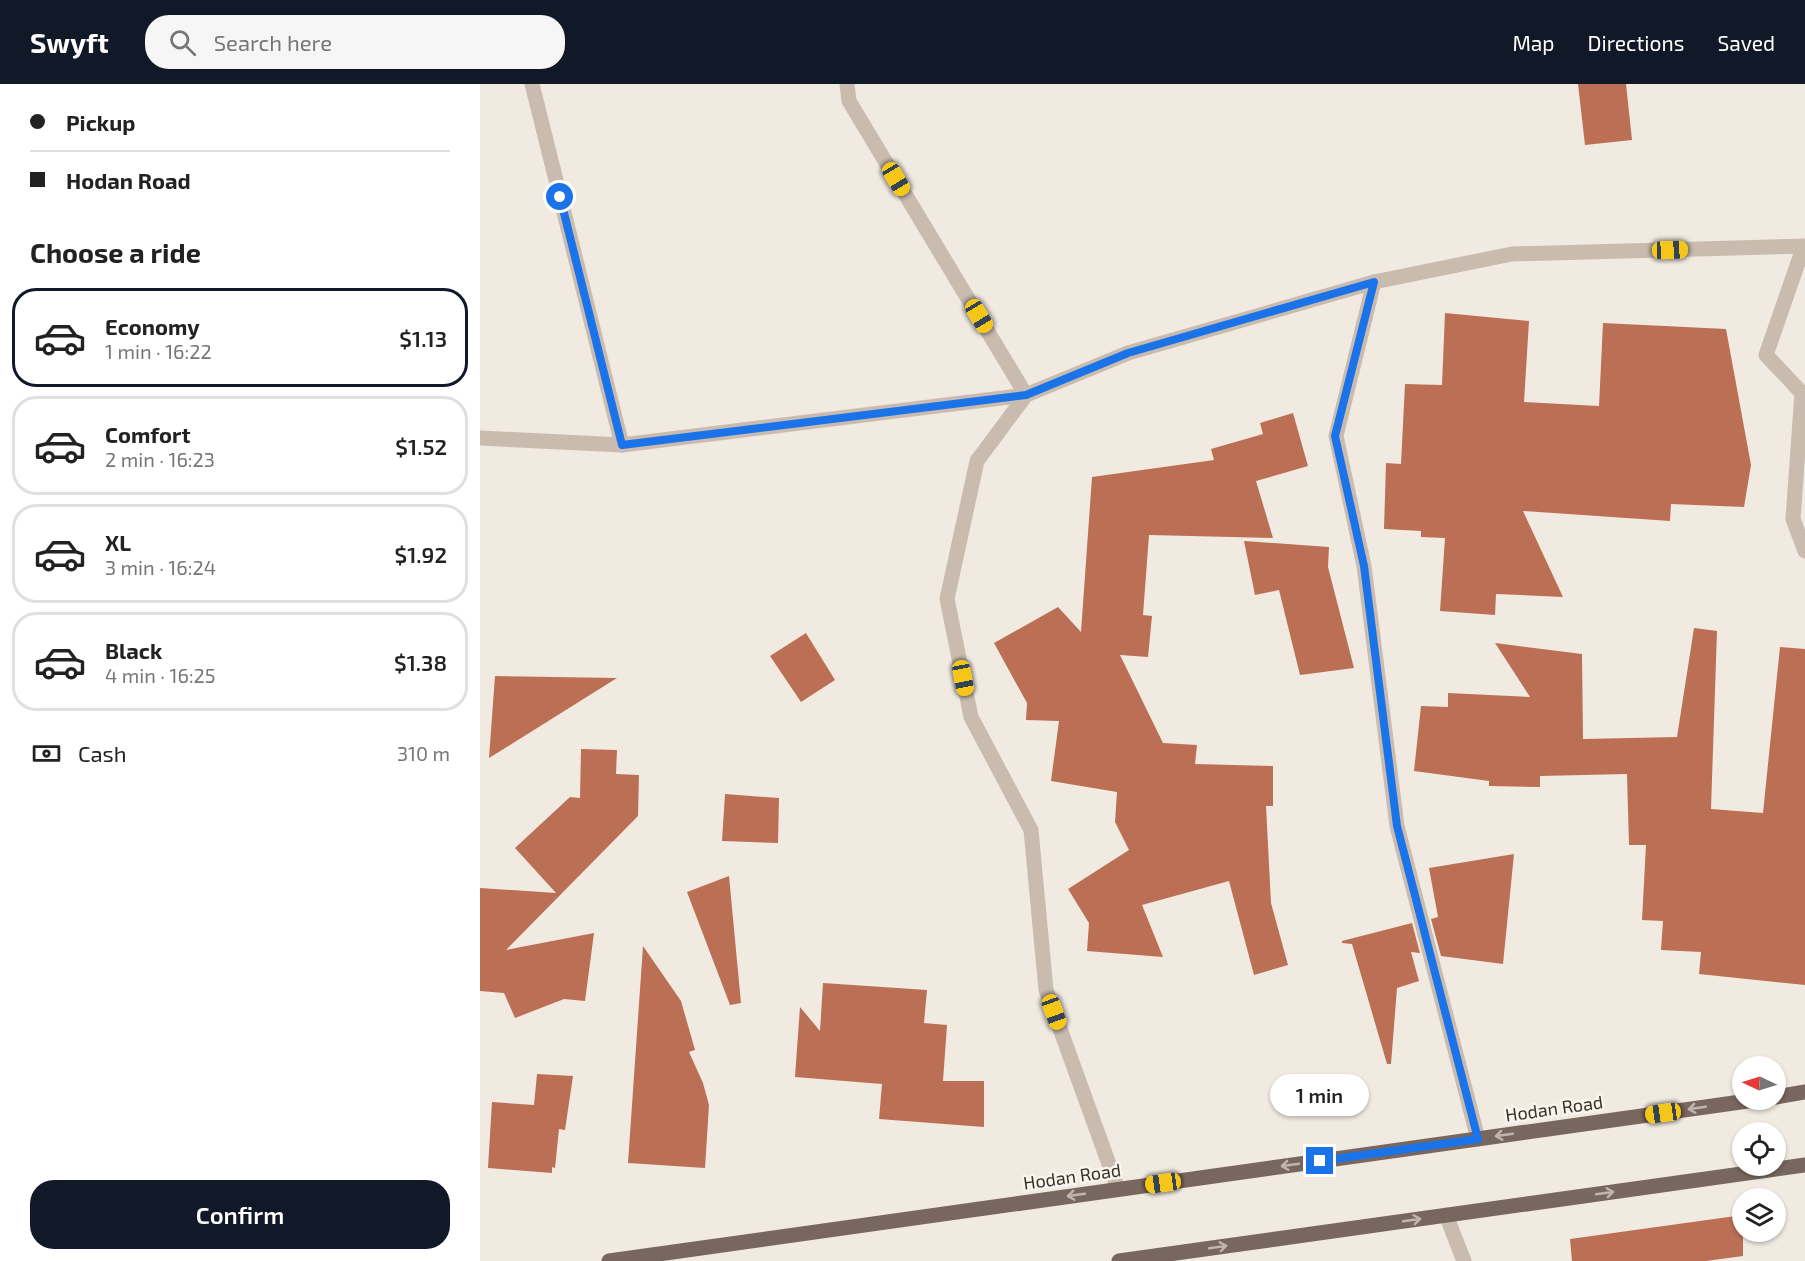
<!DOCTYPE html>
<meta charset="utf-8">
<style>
:root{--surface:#fff;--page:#f6f6f6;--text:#222;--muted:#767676;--line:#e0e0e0;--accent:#111827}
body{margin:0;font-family:"Exo 2",sans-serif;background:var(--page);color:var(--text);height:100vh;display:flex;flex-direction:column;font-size:22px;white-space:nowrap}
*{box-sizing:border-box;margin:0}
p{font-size:20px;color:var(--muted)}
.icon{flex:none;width:33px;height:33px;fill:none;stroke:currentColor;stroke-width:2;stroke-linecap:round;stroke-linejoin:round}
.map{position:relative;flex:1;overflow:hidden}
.sheet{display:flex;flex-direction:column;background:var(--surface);width:480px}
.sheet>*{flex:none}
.guide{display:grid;align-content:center;height:132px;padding:0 30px;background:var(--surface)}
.needle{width:39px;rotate:274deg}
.fabs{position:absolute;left:1252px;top:972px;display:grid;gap:12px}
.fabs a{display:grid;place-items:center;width:54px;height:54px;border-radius:50%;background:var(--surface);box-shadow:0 2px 4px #0004;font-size:30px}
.end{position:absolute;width:27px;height:27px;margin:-14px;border:8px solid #1a73e8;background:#fff;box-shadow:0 0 0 3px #fff}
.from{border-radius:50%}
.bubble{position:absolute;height:42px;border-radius:21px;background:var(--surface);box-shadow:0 2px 4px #0004;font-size:20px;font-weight:600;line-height:42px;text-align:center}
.car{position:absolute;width:18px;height:36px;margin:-18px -9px;border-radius:8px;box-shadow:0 0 4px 2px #0007;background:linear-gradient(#f5c518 24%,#345 0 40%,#f5c518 0 76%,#345 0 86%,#f5c518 0)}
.guide b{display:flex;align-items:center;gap:21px;height:57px;font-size:22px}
.guide b+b{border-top:2px solid var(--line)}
.guide i{width:15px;height:15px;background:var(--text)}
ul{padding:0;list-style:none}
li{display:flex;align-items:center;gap:18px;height:99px;margin:0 12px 9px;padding:0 18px;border:3px solid var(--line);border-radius:24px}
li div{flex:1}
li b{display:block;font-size:22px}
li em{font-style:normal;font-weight:600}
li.selected{border-color:var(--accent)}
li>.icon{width:54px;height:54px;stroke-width:1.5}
h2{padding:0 30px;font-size:27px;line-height:72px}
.pay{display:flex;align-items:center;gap:15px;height:66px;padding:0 30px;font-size:22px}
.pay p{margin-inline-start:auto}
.action{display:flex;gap:12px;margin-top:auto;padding:12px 30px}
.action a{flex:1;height:69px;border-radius:24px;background:var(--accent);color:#fff;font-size:24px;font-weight:600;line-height:69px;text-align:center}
header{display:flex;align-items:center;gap:36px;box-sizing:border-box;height:84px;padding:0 30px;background:var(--accent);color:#fff}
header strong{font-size:28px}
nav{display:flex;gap:33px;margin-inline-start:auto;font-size:21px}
.search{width:420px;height:54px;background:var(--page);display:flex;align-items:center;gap:15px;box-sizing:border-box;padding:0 21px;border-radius:24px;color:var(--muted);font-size:22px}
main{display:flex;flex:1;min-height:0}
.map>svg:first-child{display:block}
.building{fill:#bb7055}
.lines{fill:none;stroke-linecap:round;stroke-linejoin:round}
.minor{stroke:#c9bbae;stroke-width:15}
.major{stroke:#78675e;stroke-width:15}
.oneway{stroke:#bfb5ad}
.route{stroke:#1a73e8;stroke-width:8}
.labels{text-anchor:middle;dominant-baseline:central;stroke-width:5;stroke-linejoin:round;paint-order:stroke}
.street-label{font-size:18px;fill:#38302b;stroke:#f9f4ed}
</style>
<header>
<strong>Swyft</strong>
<div class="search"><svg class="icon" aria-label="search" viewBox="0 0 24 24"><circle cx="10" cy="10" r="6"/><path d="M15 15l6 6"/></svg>Search here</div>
<nav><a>Map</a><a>Directions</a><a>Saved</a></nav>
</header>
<main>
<section class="sheet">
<div class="guide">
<b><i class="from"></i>Pickup</b>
<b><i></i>Hodan Road</b>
</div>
<h2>Choose a ride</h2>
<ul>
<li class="selected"><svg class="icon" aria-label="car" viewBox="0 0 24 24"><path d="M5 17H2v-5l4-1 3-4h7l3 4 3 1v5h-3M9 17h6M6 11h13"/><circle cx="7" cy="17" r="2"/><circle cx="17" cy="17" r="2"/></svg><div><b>Economy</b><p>1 min · 16:22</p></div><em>$1.13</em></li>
<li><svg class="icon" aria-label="car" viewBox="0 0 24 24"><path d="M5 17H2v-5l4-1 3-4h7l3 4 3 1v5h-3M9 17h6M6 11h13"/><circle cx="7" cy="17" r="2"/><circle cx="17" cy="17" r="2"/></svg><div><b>Comfort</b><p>2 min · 16:23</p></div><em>$1.52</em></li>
<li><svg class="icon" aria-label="car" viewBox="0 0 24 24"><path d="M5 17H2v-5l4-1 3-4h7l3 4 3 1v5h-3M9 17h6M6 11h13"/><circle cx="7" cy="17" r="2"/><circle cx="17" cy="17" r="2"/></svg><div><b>XL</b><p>3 min · 16:24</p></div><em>$1.92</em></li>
<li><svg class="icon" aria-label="car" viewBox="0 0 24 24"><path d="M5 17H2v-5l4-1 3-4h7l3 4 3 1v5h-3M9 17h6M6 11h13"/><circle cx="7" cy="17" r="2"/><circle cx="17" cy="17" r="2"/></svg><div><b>Black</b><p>4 min · 16:25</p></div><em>$1.38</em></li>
</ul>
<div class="pay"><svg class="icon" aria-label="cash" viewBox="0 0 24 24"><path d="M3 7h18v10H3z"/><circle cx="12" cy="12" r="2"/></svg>Cash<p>310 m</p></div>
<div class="action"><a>Confirm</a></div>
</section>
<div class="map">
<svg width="1325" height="1177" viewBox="0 0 1325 1177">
<rect width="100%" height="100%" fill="#f1eae1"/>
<!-- building -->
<g class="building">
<polygon points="1098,0 1146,0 1152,56 1105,61"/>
<polygon points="965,229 1049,237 1044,318 1119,322 1123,239 1246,245 1271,381 1264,423 1191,420 1190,437 1043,427 1083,513 1016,510 1015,531 960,527 965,454 941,453 941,447 904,445 906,379 921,380 925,300 962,301"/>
<polygon points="813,329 828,382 776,397 793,454 669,451 663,531 672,532 668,573 640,571 683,659 717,661 715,680 793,682 793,722 786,722 791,819 808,881 774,891 749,797 662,821 683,873 607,867 609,839 588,805 649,766 635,738 637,708 571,697 579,637 546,636 547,619 514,559 578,523 601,548 612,393 734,376 731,365 783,350 780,339"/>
<polygon points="764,457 849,463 848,483 874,584 820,591 799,506 775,511"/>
<polygon points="1214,544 1237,547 1231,725 1283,729 1300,563 1325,565 1325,901 1219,890 1221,868 1181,866 1183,837 1162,836 1166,761 1149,761 1147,690 1060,692 1060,703 1009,702 1009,697 934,687 941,622 968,623 968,609 1050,613 1015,559 1102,570 1103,655 1197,653"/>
<polygon points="326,549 355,596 321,618 290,572"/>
<polygon points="15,592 137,594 9,674"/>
<polygon points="101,665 137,666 136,690 159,691 158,732 26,866 114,849 105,917 84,915 35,934 24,909 0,907 0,804 76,809 35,764 90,713 100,714"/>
<polygon points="245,710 299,714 298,759 242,757"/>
<polygon points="1034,770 1023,880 961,872 951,835 958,833 949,784"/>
<polygon points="249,792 261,919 250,921 207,808"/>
<polygon points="932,839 940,869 931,868 939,897 917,904 911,980 907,980 872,860 862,859 862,857"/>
<polygon points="163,862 201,917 215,966 209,968 223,999 229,1021 225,1084 148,1079"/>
<polygon points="343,899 447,906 444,939 467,941 463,997 504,997 504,1043 399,1035 402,1000 315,993 320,923 340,947"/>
<polygon points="57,990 93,992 85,1046 79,1045 75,1084 72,1083 72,1089 8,1084 12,1018 54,1021"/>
<polygon points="1263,1131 1263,1172 1226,1177 1092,1177 1090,1155"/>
</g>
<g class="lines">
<!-- minor -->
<g class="minor">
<polyline points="52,0 142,361"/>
<polyline points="1325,171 1320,173 1286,271 1322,309 1313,435 1325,467"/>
<polyline points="0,354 142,361 546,311 369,17 367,0"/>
<polyline points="998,1055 917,742 884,482 856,352 894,198 1032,170 1325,162"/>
<polyline points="638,1105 566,906 551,746 491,633 467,515 497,377 546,311 648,269 894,198"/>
<polyline points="966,1131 984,1177"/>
</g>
<!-- major -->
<g class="major">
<polyline points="1296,1013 1325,1008"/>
<polyline points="129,1177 1275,1016"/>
<polyline points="639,1177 1325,1081"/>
</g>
</g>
<!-- one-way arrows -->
<defs><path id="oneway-shaft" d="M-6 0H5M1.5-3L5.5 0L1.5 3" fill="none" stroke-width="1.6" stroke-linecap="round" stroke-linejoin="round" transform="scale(1.5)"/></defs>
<g class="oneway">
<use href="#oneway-shaft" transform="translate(1217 1024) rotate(172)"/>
<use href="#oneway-shaft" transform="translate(1024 1051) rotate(172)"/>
<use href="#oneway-shaft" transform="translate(810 1081) rotate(172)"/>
<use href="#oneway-shaft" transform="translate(1125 1109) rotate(-8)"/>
<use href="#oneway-shaft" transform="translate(596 1111) rotate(172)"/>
<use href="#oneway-shaft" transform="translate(932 1136) rotate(-8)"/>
<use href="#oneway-shaft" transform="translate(738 1163) rotate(-8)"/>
</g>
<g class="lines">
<!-- route -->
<polyline class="route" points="80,113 142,361 546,311 648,269 894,198 855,352 884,482 917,742 998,1055 840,1077"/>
</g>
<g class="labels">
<!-- street labels -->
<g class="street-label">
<text transform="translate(1074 1024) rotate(-8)">Hodan Road</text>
<text transform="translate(592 1092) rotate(-8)">Hodan Road</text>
</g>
</g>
</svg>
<div class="fabs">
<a><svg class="needle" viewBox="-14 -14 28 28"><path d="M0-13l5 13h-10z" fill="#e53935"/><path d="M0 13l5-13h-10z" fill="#767676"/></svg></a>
<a><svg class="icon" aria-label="locate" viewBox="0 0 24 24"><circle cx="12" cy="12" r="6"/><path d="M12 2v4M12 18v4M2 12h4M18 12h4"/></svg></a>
<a><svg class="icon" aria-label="layers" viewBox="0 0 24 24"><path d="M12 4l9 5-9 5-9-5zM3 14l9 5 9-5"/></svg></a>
</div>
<i class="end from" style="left:80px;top:113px"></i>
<i class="end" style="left:840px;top:1077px"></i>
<div class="bubble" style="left:790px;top:990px;width:99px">1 min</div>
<i class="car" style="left:416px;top:95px;rotate:149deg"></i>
<i class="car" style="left:1190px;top:166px;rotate:88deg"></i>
<i class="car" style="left:499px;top:232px;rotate:149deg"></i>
<i class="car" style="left:483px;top:594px;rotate:169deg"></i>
<i class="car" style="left:574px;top:928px;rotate:160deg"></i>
<i class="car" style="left:1183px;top:1029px;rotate:262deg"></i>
<i class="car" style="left:683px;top:1099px;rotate:262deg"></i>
</div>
</main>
